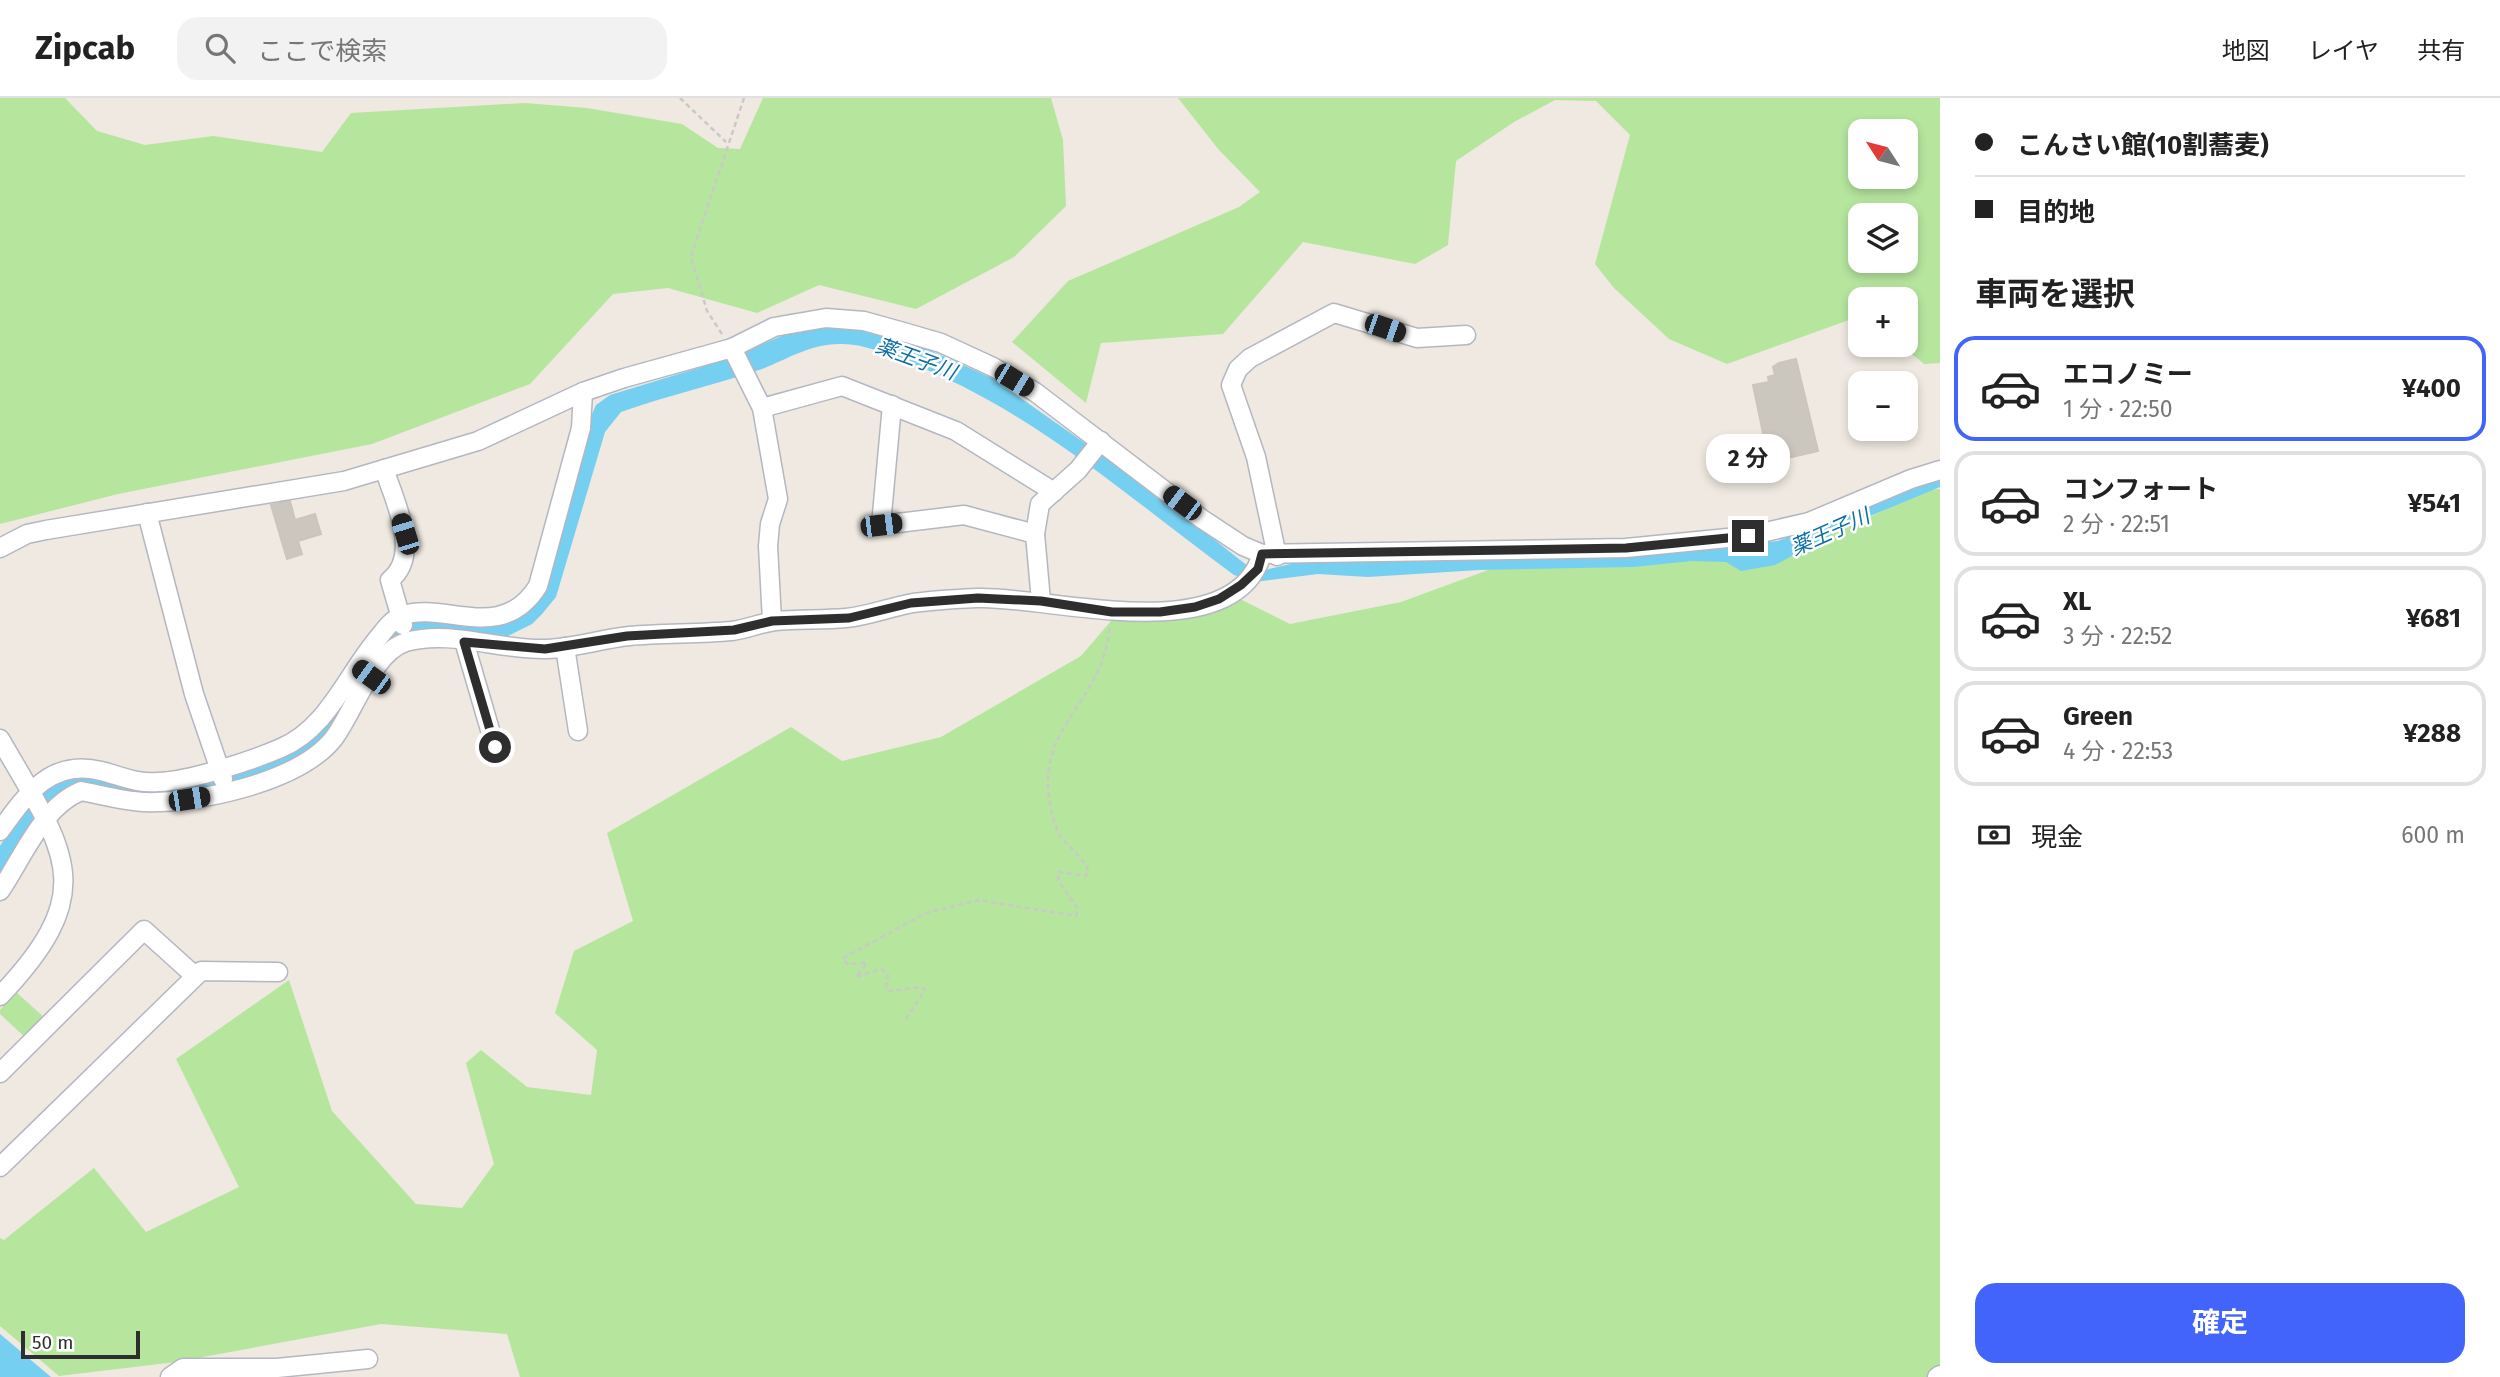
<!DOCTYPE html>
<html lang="ja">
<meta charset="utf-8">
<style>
:root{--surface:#fff;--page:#f2f2f2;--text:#222;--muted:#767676;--line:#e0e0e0;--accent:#4264fb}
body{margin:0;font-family:"Fira Sans","Noto Sans JP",sans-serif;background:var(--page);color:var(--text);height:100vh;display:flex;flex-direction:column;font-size:26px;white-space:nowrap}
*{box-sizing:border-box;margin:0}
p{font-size:23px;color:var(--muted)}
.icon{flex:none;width:38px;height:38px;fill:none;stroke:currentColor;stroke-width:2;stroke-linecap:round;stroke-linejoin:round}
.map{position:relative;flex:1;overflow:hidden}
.sheet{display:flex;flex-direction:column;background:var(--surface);width:560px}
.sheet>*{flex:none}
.guide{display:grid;align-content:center;height:154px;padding:0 35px;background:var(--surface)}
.needle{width:46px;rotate:306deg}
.buttons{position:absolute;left:1848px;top:21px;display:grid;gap:14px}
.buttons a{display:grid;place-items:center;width:70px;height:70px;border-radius:14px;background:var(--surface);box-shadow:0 4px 10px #0003;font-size:35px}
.scale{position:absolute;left:21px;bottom:18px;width:119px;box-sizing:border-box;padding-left:7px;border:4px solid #2e2e2e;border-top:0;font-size:19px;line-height:24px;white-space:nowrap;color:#2e2e2e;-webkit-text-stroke:5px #fff;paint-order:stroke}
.end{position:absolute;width:32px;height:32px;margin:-16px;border:9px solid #2e2e2e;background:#fff;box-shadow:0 0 0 4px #fff}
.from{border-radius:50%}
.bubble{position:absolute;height:49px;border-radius:21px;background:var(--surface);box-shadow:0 4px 10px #0003;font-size:23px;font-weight:700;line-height:49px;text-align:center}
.car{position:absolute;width:21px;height:42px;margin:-21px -10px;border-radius:9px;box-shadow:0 0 5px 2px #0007;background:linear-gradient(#222 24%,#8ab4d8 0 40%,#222 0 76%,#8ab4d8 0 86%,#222 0)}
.guide b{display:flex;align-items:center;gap:24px;height:66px;font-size:26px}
.guide b+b{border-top:2px solid var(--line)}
.guide i{width:18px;height:18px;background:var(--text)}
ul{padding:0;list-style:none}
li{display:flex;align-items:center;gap:21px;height:105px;margin:0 14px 10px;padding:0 21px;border:4px solid var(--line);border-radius:21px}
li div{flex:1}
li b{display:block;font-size:26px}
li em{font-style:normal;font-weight:700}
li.active{border-color:var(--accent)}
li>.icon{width:63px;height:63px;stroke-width:1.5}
h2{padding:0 35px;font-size:32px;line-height:84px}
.pay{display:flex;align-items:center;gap:18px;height:77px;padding:0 35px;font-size:26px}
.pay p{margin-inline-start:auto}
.action{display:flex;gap:14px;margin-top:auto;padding:14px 35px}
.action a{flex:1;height:80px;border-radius:21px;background:var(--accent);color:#fff;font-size:28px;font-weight:700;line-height:80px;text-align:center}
header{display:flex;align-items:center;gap:42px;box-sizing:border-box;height:98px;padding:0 35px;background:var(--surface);border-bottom:2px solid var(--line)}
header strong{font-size:33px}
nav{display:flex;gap:38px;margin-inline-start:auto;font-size:24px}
.search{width:490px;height:63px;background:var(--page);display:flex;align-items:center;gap:18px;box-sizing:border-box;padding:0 24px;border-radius:21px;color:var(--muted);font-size:26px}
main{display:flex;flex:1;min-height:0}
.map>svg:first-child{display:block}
.green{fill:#b6e59e;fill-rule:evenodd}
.water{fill:#75cff0}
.building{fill:#cbc7bf;stroke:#cbc5ba;stroke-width:2}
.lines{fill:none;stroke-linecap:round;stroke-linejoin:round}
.minor-casing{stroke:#b4b7c1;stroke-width:21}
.path{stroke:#c9c9c9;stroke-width:2.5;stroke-dasharray:5 3.5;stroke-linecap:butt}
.minor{stroke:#fff;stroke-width:18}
.route{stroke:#2e2e2e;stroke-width:9}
.labels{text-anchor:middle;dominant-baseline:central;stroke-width:5;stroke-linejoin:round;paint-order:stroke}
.water-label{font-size:21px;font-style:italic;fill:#0d6fa3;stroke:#fff}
</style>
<header>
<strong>Zipcab</strong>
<div class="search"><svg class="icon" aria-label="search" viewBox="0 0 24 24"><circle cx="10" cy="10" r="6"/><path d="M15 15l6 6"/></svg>ここで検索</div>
<nav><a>地図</a><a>レイヤ</a><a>共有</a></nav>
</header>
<main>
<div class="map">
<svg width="1940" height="1279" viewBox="0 0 1940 1279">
<rect width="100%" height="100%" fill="#efe9e1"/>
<!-- green -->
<g class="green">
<polygon points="0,0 65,0 97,33 145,47 213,38 322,54 351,15 525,5 587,10 682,26 718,50 740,51 763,0 1051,0 1063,42 1066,108 1014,159 916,211 819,187 757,215 668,190 613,196 530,286 372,346 118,396 0,426"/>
<path d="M 1178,0 L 1940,0 L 1940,265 L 1924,266 L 1901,247 L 1906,247 L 1906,201 L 1860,201 L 1860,218 L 1727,266 L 1669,241 L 1614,190 L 1595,166 L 1630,37 L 1596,3 L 1555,2 L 1514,24 L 1456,63 L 1448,147 L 1415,166 L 1303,144 L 1223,236 L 1101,245 L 1086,305 L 1012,244 L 1068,183 L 1239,109 L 1260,94 L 1219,52 ZM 1906,33 L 1906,79 L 1860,79 L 1860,33 ZM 1906,117 L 1906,163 L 1860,163 L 1860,117 Z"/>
<polygon points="1940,391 1940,1279 520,1279 507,1236 381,1226 176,1264 59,1278 0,1228 0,1140 4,1142 94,1070 146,1134 239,1089 176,961 289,882 332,1013 416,1106 462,1110 494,1066 466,965 481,952 527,989 591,997 597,952 555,915 574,853 633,823 607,735 791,629 842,663 941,639 1081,558 1117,516 1226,494 1290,526 1401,504 1521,460 1763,454 1850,428 1928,392"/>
<polygon points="16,894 46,921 27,941 0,916 0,912"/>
</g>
<!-- water -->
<g class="water">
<path d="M 826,229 L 876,234 L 916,246 L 992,280 L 1153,393 L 1249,469 L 1265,472 L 1308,462 L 1352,465 L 1357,462 L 1646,455 L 1778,443 L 1940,381 L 1940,389 L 1851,426 L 1775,467 L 1741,473 L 1726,464 L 1692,463 L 1633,469 L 1479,472 L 1368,479 L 1318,476 L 1254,484 L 1234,477 C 1129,400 1030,310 905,263 C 884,255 862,245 839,246 C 809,246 787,262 759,272 C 713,287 666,298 621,314 L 605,334 L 556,499 L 542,516 L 532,526 L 504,540 L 413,537 L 330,638 L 297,663 L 235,685 L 149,699 L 87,687 L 68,689 L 50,707 L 0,784 L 0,748 L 23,710 L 71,672 L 141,688 L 299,647 L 397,526 L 409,523 L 453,525 L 527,510 L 581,341 L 596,307 L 610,297 L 731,260 L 788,235 Z"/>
<polygon points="0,1236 51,1279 0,1279"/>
</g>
<!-- building -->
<g class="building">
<polygon points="1796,261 1818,353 1783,361 1782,356 1768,359 1753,287 1769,284 1768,279 1775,277 1773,269 1779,265"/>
<polygon points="290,403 295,422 315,416 321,436 298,443 302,456 287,461 271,407"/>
</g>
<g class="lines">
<!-- minor casing -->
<g class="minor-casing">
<g id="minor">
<polyline points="732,250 762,310 778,401 770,426 768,448 772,523"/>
<polyline points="892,307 881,427 964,417 1035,436"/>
<polyline points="762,310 842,288 956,333 1054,394"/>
<path d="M 384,371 C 394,401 422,457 390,482 L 403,527"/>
<polyline points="147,415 194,596 223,681"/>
<polyline points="0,450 27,436 46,432 344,383 478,343 583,294 624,280 732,250 774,229 826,220 864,223 907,235 941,245 993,269 1035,294 1202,421 1243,448 1262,456 1626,450 1748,438 1809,424 1911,381 1940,372"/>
<polyline points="1277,458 1256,359 1231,287 1238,271 1250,260 1334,215 1417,240 1466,237"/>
<polyline points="1041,503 1035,436 1040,406 1078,372 1101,343"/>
<polyline points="464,543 495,649"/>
<polyline points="565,549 578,633"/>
<path d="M 0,641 C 65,754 102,791 0,898"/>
<path d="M 0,733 C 26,697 51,660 101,673 C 121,678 137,686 158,684 C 190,683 251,663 281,650 C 327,631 347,577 378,540 C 384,533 391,522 401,518 C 444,502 501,547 538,488 L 581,330 L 583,294"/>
<path d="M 0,793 C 22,761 42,709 81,693 C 102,697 123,703 144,704 C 197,706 300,684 334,640 C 353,615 373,554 406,544 C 450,531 502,553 547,551 C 575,550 601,541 629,538 C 663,535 698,536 732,533 C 746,531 761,525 775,523 C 799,521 823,522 846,520 C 867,518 888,510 908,506 C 931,502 956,501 979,500 C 1049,498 1234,553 1262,456"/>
<polyline points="0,975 144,832 195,878"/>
<polyline points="0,1069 201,873 278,874"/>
<polyline points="170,1279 183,1270 277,1270 368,1261"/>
<polyline points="1937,1279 1940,1277"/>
</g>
</g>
<!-- path -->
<g class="path">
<polyline points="680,0 726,44"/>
<polyline points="722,236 707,213 691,159 744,0"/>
<path d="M 906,921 L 925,892 L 921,889 L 889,893 L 886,889 L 888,876 L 881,871 L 856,879 L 867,865 L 847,866 L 843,860 L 926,815 L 978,802 L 1076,818 L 1078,811 L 1058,782 L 1059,774 L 1085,778 L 1089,774 C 1082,756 1061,744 1057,732 C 1021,629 1102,616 1110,527"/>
</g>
<!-- minor -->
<use href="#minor" class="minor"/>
</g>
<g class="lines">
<!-- route -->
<polyline class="route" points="495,649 464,544 545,551 627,538 734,532 772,523 849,520 911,505 978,500 1041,503 1112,514 1160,514 1195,509 1219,501 1241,487 1258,471 1262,456 1626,450 1748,438"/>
</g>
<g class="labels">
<!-- water labels -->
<g class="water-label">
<text transform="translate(916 261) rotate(20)">薬王子川</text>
<text transform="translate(1830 434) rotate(-24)">薬王子川</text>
</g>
</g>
</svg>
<div class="buttons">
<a><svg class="needle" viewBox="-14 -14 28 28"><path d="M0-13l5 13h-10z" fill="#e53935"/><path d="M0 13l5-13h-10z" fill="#767676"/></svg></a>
<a><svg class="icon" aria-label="layers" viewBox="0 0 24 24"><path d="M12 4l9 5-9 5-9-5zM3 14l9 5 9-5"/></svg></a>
<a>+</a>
<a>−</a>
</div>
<div class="scale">50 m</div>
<i class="end from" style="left:495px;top:649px"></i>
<i class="end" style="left:1748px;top:438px"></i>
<div class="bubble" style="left:1706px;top:336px;width:84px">2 分</div>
<i class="car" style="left:1385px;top:230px;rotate:109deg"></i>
<i class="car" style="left:1014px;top:282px;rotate:121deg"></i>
<i class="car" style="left:1182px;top:405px;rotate:307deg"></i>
<i class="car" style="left:881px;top:427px;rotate:83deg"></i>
<i class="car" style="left:405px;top:436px;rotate:343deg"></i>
<i class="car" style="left:371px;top:579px;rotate:306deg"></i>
<i class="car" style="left:189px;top:701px;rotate:81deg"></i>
</div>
<section class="sheet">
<div class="guide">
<b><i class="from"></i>こんさい館(10割蕎麦)</b>
<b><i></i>目的地</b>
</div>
<h2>車両を選択</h2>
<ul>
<li class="active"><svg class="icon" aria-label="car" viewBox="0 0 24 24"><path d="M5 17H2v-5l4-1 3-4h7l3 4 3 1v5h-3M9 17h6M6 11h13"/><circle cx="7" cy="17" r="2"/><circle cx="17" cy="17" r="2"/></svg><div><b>エコノミー</b><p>1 分 · 22:50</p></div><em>¥400</em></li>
<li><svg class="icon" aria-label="car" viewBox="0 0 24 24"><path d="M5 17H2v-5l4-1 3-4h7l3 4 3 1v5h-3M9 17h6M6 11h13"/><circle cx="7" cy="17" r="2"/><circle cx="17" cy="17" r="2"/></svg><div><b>コンフォート</b><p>2 分 · 22:51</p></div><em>¥541</em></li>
<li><svg class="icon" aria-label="car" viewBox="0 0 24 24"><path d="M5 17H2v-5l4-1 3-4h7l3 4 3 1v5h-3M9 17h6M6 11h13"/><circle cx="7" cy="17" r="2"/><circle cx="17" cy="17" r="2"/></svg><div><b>XL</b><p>3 分 · 22:52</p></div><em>¥681</em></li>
<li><svg class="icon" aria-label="car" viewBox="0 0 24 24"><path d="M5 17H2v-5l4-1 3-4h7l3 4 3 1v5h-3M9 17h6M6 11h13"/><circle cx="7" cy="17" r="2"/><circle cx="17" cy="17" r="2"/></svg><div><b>Green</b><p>4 分 · 22:53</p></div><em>¥288</em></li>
</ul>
<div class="pay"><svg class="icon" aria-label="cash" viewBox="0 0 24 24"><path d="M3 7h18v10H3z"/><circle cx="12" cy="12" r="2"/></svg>現金<p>600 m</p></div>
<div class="action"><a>確定</a></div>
</section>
</main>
